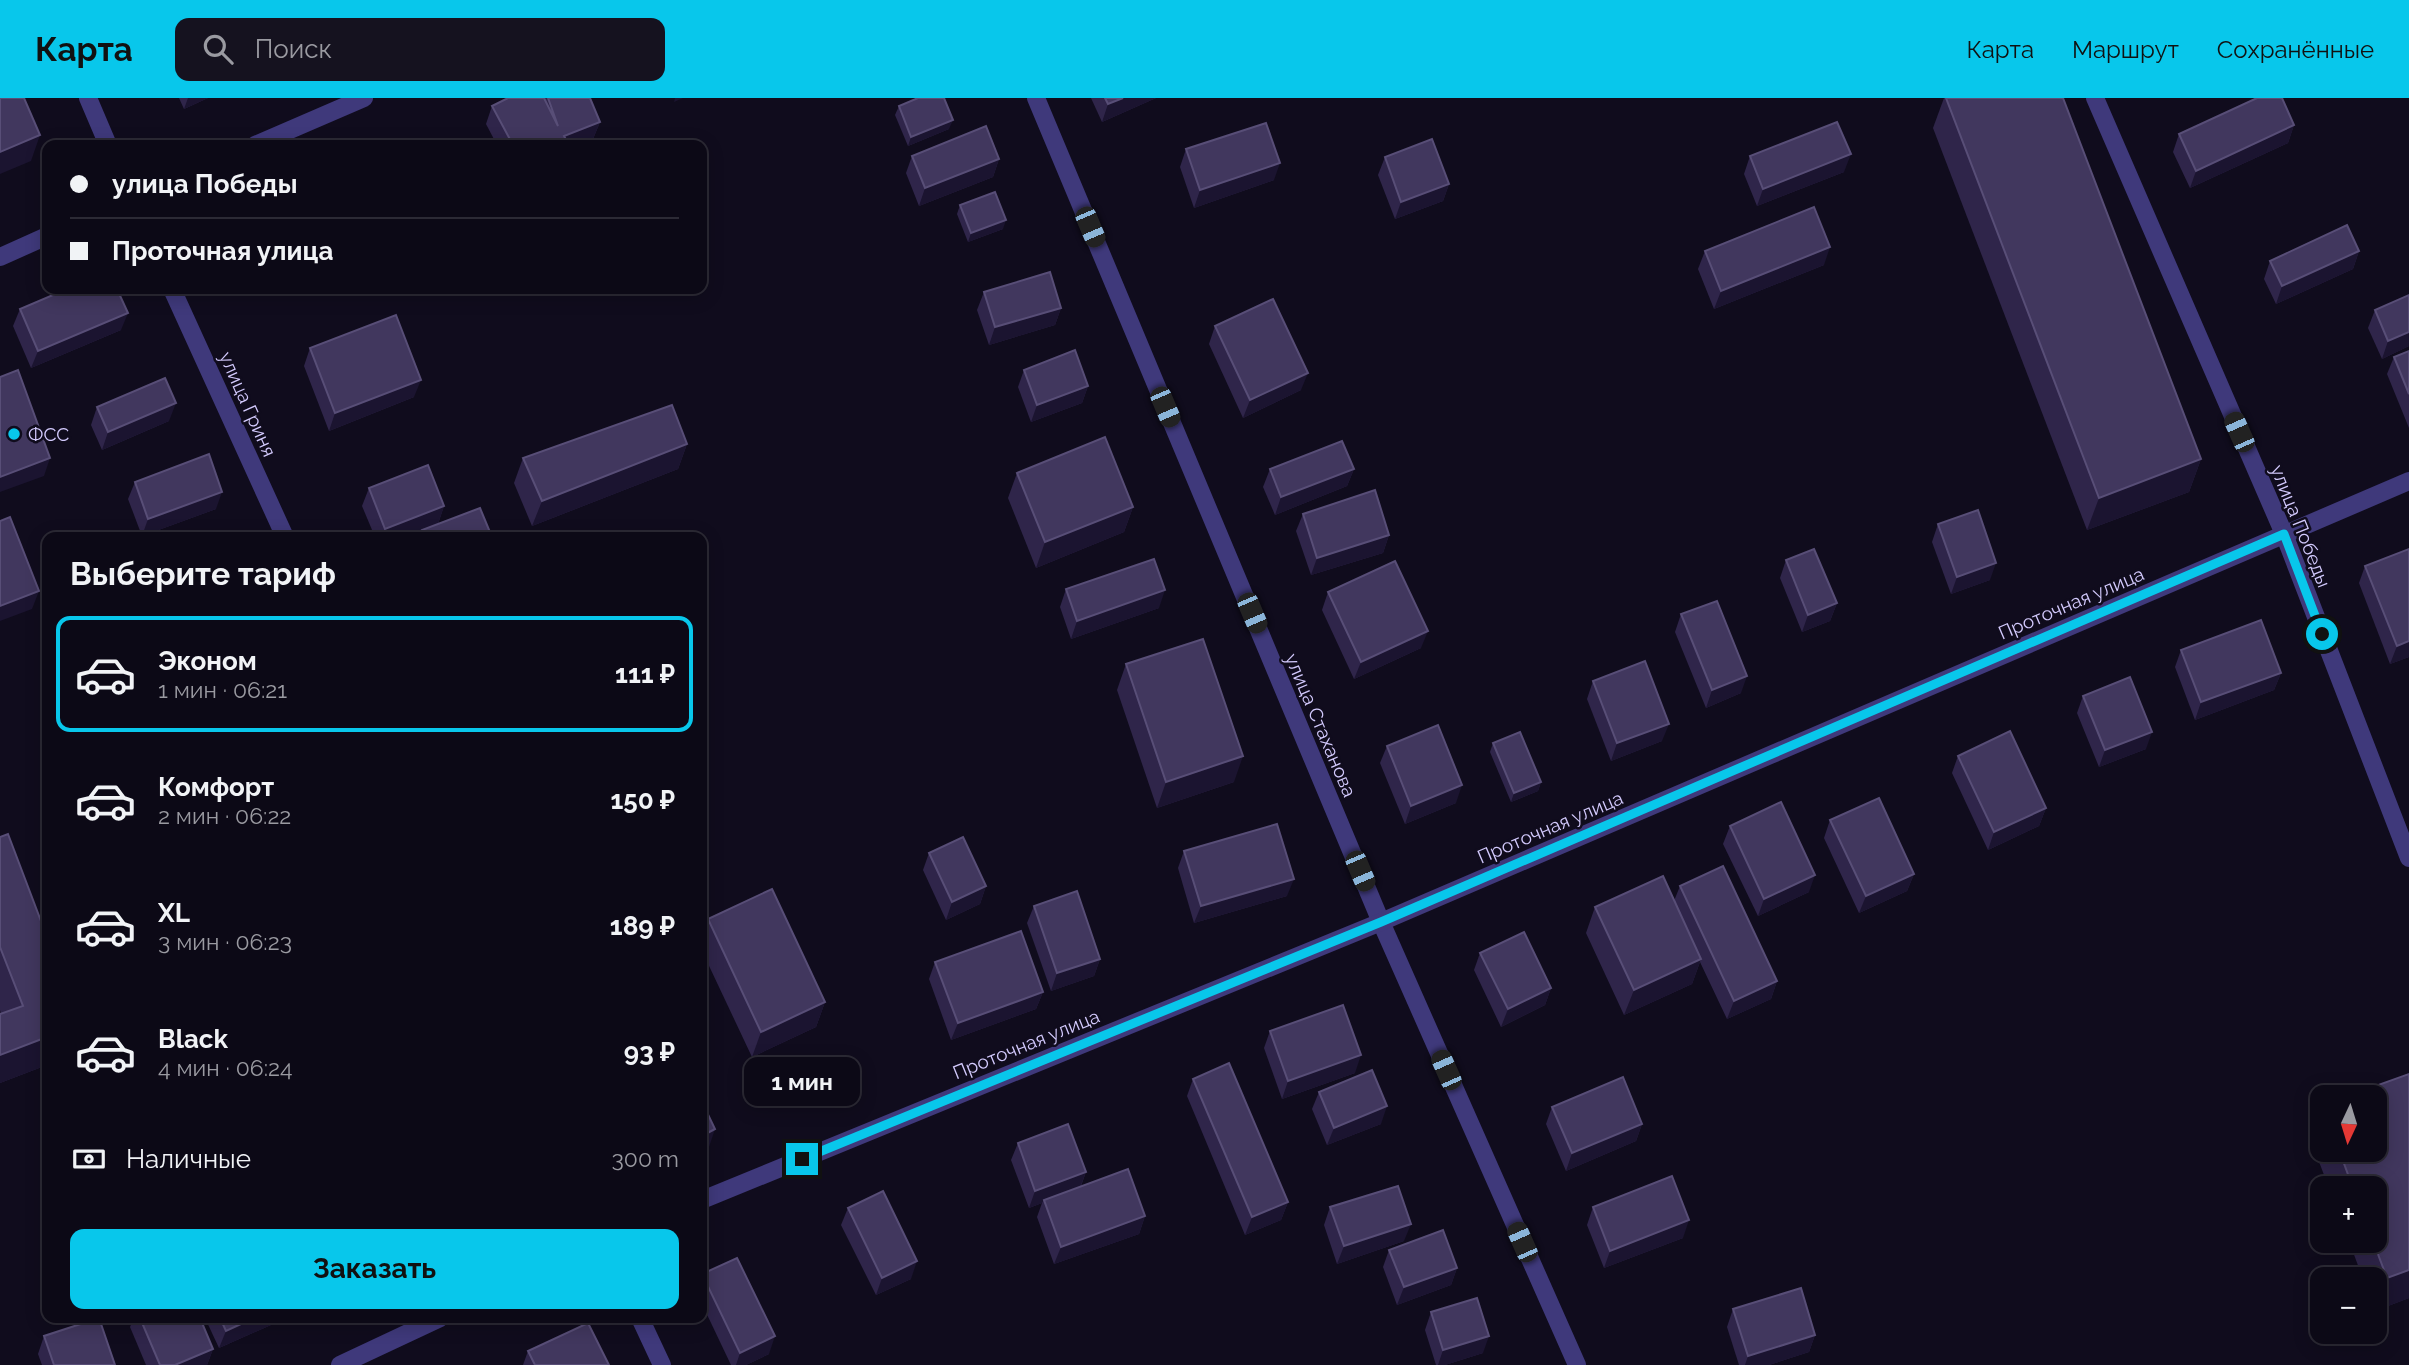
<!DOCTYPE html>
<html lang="ru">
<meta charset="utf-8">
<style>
:root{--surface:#0c0916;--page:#15121f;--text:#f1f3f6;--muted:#9a9aa1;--line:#2c2a35;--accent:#08c7eb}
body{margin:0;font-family:Raleway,sans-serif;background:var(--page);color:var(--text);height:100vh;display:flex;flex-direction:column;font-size:26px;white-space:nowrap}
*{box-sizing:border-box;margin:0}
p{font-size:23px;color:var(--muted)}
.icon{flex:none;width:38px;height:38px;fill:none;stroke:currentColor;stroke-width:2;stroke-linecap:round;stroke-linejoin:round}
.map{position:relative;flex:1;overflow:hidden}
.sheet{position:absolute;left:42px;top:434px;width:665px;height:791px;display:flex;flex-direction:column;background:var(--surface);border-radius:14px;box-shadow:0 4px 18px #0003,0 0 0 2px var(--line)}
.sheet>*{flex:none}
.hud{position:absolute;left:42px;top:42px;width:665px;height:154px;border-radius:14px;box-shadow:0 4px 18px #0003,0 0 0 2px var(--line);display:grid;align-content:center;height:154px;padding:0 28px;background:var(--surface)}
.needle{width:46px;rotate:184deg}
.tools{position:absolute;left:2310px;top:987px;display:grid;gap:14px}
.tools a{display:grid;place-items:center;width:77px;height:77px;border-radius:14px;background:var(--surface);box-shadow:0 4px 18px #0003,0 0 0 2px var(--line);font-size:35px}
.end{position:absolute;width:32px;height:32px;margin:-16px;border:9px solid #08c7eb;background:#111;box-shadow:0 0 0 4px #111}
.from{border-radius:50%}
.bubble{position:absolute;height:49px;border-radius:14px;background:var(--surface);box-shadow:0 4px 18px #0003,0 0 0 2px var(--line);font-size:23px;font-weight:700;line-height:49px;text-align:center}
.car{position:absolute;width:21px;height:42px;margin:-21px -10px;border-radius:9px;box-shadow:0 0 5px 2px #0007;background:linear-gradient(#222 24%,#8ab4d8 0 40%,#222 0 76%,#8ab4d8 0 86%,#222 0)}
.hud b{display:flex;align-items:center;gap:24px;height:66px;font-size:26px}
.hud b+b{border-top:2px solid var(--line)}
.hud i{width:18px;height:18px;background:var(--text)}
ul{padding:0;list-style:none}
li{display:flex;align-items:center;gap:21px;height:116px;margin:0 14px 10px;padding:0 14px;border:4px solid transparent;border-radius:14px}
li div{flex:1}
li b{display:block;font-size:26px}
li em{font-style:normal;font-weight:700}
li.current{border-color:var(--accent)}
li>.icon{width:63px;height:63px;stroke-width:1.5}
h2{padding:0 28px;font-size:32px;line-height:84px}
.pay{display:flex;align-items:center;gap:18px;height:77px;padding:0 28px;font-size:26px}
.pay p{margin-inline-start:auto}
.primary-button{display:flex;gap:14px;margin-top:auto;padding:14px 28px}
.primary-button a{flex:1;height:80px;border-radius:14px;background:var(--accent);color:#111;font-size:28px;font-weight:700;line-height:80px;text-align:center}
header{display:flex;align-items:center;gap:42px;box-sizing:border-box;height:98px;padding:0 35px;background:var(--accent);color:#111}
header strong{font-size:33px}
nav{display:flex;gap:38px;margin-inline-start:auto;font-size:24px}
.search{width:490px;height:63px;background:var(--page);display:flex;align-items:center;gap:18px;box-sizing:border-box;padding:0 24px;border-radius:14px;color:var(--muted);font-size:26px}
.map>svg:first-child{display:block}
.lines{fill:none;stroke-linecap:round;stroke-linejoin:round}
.minor{stroke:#3f397b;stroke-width:18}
.wall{fill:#2f254a}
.shaded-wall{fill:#1b1430}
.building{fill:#41375e;stroke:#584e77;stroke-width:2}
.route{stroke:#08c7eb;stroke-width:9}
.poi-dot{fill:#08c7eb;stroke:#100c1d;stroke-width:2.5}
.labels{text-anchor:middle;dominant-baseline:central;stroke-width:5;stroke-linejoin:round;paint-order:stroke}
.street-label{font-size:19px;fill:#d3cafd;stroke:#100c1d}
.poi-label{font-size:19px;fill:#d3cafd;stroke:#100c1d;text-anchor:start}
</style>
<header>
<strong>Карта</strong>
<div class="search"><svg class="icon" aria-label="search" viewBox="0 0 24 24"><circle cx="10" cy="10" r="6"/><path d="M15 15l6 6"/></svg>Поиск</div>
<nav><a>Карта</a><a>Маршрут</a><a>Сохранённые</a></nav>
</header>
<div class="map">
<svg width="2409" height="1267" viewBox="0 0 2409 1267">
<rect width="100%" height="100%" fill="#100c1d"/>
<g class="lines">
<!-- minor -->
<g class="minor">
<polyline points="88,0 108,47"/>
<polyline points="1036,0 1381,824 1577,1267"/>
<polyline points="2095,0 2284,436 2409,760"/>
<polyline points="255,47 364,0"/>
<polyline points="0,159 47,138"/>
<polyline points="172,191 285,439"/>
<polyline points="702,1102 1381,824 2409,383"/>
<polyline points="640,1220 662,1267"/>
<polyline points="340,1267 440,1220"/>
</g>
</g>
<!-- wall -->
<g class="wall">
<polygon points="179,0 208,0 184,11"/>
<polygon points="508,0 590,0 600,24 593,41 578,47 497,47 486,26 492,8"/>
<polygon points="1091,0 1156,0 1102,24"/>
<polygon points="1944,0 2063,0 2201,361 2189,394 2087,432 1933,30"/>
<polygon points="899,8 949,31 908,48 895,17"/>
<polygon points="2294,27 2288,45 2190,90 2173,54 2179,36"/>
<polygon points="1186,51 1274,82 1194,110 1180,69"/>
<polygon points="912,58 999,61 993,79 919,108 906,75"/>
<polygon points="1750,58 1844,74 1757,108 1744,76"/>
<polygon points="1385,59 1449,86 1443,103 1395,121 1378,77"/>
<polygon points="960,107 1003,131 968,144 957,116"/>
<polygon points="1705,153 1824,167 1714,211 1698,171"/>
<polygon points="2359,153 2353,171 2276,206 2264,181 2270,163"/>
<polygon points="984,194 1061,210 1055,227 989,247 977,212"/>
<polygon points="2409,197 2409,248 2382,261 2368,230 2375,212"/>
<polygon points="20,211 121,232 31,270 13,228"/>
<polygon points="1215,228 1301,292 1243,320 1209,246"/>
<polygon points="310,250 414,299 329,333 304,268"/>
<polygon points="2409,253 2409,330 2387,276 2394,259"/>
<polygon points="1024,272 1088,288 1082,305 1031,324 1018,289"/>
<polygon points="97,309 169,323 102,352 91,327"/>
<polygon points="687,346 678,371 532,428 514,385 523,360"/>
<polygon points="1270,371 1354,371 1347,388 1275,417 1263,389"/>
<polygon points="1017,375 1133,409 1124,434 1036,470 1008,400"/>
<polygon points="135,384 216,411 142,438 128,401"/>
<polygon points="369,390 444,408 438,426 404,439 375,439 362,408"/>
<polygon points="1303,416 1389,437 1383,455 1311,477 1296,433"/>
<polygon points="1938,426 1990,482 1951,496 1932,444"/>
<polygon points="422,432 492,439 420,439"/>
<polygon points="1786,462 1837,505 1830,523 1802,534 1780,480"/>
<polygon points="2365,468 2409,559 2390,566 2359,485"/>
<polygon points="1066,491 1159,510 1071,541 1060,509"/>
<polygon points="1328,494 1421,550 1354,581 1322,512"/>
<polygon points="1681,516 1741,595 1706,610 1675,534"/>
<polygon points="2181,552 2281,575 2274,592 2195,622 2175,569"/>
<polygon points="47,562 47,596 40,580 46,563"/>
<polygon points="1126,566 1234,684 1157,710 1117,592"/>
<polygon points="1593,583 1662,643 1611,663 1587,601"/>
<polygon points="2083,598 2146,651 2099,669 2077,615"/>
<polygon points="1493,645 1541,684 1538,693 1511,704 1490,654"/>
<polygon points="1387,648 1456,705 1405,726 1380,665"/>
<polygon points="1958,658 2046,710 2039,728 1988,752 1952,675"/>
<polygon points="1830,722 1914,776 1907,793 1859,815 1824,740"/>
<polygon points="1730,728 1809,794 1758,818 1723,746"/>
<polygon points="0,739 47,967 0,985 0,916 1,916 0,912"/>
<polygon points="1184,753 1287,798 1194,825 1178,770"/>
<polygon points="929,755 986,788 980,806 946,822 923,772"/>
<polygon points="1680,788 1777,883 1771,901 1727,921 1700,864 1692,886 1624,917 1586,835 1595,809 1674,803"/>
<polygon points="1034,808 1100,861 1094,878 1051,893 1027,825"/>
<polygon points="708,821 825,904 816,929 752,959 702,853 702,838"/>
<polygon points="1480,855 1551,890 1545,907 1501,929 1474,872"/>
<polygon points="935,864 1043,894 1036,911 951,942 929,881"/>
<polygon points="1270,933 1355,975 1282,1001 1264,950"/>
<polygon points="1193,981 1288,1104 1281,1122 1245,1137 1187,998"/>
<polygon points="1319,994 1381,1026 1327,1047 1312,1011"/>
<polygon points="2322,1008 2322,1052 2375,1052 2409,1200 2375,1213 2375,1181 2363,1181 2349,1143 2375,1143 2375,1090 2329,1090 2310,1040"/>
<polygon points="1552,1009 1642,1026 1636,1043 1566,1073 1546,1026"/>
<polygon points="1018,1045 1086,1074 1081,1088 1145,1118 1139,1136 1054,1166 1037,1119 1042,1105 1029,1110 1011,1062"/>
<polygon points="1330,1109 1404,1143 1337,1166 1324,1127"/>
<polygon points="1593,1109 1683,1140 1604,1170 1587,1127"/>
<polygon points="848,1110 911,1181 876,1197 841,1127"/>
<polygon points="1389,1152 1457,1170 1451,1187 1397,1207 1383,1169"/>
<polygon points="702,1176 769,1256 746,1267 731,1267 702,1206"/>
<polygon points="1733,1211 1815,1237 1809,1254 1769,1267 1739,1267 1727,1229"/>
<polygon points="1431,1214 1483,1255 1445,1267 1436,1267 1425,1232"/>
<polygon points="134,1220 200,1220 213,1251 207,1267 146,1267 130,1229"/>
<polygon points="205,1220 281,1220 280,1223 219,1250"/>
<polygon points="44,1238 115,1267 42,1267 38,1256"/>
<polygon points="528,1253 609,1267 523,1267"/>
</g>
<!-- shaded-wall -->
<g class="shaded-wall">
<polygon points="188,0 208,0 184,11"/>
<polygon points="675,0 683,0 674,4"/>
<polygon points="1123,0 1156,0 1102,24 1108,6"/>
<polygon points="953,22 949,31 908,48 911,39"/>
<polygon points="600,24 593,41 578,47 560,47 564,38"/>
<polygon points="2294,27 2288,45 2190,90 2196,73"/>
<polygon points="40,37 31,63 0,76 0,54"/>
<polygon points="1851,56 1844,74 1757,108 1763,91"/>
<polygon points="999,61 993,79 919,108 925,90"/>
<polygon points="1280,65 1274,82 1194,110 1200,92"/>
<polygon points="1449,86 1443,103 1395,121 1401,104"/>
<polygon points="1006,122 1003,131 968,144 971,135"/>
<polygon points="1830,149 1824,167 1714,211 1721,193"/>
<polygon points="2359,153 2353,171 2276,206 2282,188"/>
<polygon points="1061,210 1055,227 989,247 995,229"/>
<polygon points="128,215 121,232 31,270 38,253"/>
<polygon points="2409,234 2409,248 2382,261 2388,243"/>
<polygon points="1308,275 1301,292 1243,320 1250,302"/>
<polygon points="421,282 414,299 329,333 335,315"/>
<polygon points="1088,288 1082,305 1031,324 1037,307"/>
<polygon points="176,305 169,323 102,352 108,334"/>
<polygon points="687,346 678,371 532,428 542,403"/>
<polygon points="50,360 44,378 0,394 0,379"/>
<polygon points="2201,361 2189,394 2087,432 2099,400"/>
<polygon points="1354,371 1347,388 1275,417 1281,399"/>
<polygon points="222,394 216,411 142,438 148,421"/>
<polygon points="444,408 438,426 404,439 382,439 385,431"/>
<polygon points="1133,409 1124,434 1036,470 1045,444"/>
<polygon points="1389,437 1383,455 1311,477 1317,460"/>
<polygon points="1996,465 1990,482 1951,496 1957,479"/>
<polygon points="1165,492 1159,510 1071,541 1077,523"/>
<polygon points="39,493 32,511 0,523 0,508"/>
<polygon points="1837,505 1830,523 1802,534 1808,517"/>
<polygon points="1428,533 1421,550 1354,581 1361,564"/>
<polygon points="2409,543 2409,559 2390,566 2397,548"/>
<polygon points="2281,575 2274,592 2195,622 2201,604"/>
<polygon points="1747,578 1741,595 1706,610 1712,592"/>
<polygon points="1669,626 1662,643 1611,663 1617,645"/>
<polygon points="2152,634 2146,651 2099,669 2105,652"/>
<polygon points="1243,658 1234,684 1157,710 1166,684"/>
<polygon points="1541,684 1538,693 1511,704 1514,695"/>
<polygon points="1462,687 1456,705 1405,726 1411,708"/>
<polygon points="2046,710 2039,728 1988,752 1994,734"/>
<polygon points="1914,776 1907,793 1859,815 1866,798"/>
<polygon points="1815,777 1809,794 1758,818 1764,801"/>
<polygon points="1294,781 1287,798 1194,825 1201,808"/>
<polygon points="986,788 980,806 946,822 952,804"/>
<polygon points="1100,861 1094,878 1051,893 1057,875"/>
<polygon points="1701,861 1692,886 1624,917 1634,892"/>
<polygon points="1777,883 1771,901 1727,921 1734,903"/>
<polygon points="1551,890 1545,907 1501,929 1508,911"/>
<polygon points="1043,894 1036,911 951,942 958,925"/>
<polygon points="825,904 816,929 752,959 761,934"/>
<polygon points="47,939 47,967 0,985 0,957"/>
<polygon points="1361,957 1355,975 1282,1001 1288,983"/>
<polygon points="1387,1008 1381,1026 1327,1047 1334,1030"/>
<polygon points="1642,1026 1636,1043 1566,1073 1572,1055"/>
<polygon points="715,1031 709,1049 702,1052 702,1038"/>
<polygon points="1086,1074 1079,1092 1044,1102 1042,1105 1029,1110 1035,1093"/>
<polygon points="1288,1104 1281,1122 1245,1137 1252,1119"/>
<polygon points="1145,1118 1139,1136 1054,1166 1061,1149"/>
<polygon points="1689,1122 1683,1140 1604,1170 1610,1153"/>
<polygon points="1411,1126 1404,1143 1337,1166 1344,1148"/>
<polygon points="917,1163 911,1181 876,1197 882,1180"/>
<polygon points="1457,1170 1451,1187 1397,1207 1404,1189"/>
<polygon points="2409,1172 2409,1200 2375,1213 2387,1180"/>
<polygon points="254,1220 281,1220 280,1223 219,1250 226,1233"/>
<polygon points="1815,1237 1809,1254 1769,1267 1745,1267 1748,1258"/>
<polygon points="775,1238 769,1256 746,1267 736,1267 740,1255"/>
<polygon points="1489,1238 1483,1255 1445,1267 1438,1267 1443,1252"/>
<polygon points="213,1251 207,1267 175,1267"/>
</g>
<!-- building -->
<g class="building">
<polygon points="0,0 24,0 40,37 0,54"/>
<polygon points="508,0 544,0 558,28 548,0 590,0 600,24 564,38 569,47 513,47 492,8"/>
<polygon points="918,0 944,0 953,22 911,39 899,8"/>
<polygon points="1105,0 1123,0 1108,6"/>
<polygon points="1946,0 2063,0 2201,361 2099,400"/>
<polygon points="2257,0 2282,0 2294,27 2196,73 2179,36"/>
<polygon points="1837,24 1851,56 1763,91 1750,58"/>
<polygon points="1266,25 1280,65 1200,92 1186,51"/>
<polygon points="986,28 999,61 925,90 912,58"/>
<polygon points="1432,41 1449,86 1401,104 1385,59"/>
<polygon points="995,94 1006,122 971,135 960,107"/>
<polygon points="1814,109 1830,149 1721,193 1705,153"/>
<polygon points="2347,127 2359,153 2282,188 2270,163"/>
<polygon points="1050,174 1061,210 995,229 984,194"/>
<polygon points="67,191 117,191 128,215 38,253 20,211"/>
<polygon points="2409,197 2409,234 2388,243 2375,212"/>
<polygon points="1273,201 1308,275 1250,302 1215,228"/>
<polygon points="396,217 421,282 335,315 310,250"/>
<polygon points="1075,252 1088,288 1037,307 1024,272"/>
<polygon points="2409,253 2409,296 2394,259"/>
<polygon points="18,272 50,360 0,379 0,279"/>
<polygon points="165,280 176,305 108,334 97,309"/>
<polygon points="672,307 687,346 542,403 523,360"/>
<polygon points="1105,339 1133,409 1045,444 1017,375"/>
<polygon points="1342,343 1354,371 1281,399 1270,371"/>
<polygon points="209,356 222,394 148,421 135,384"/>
<polygon points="428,367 444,408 385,431 369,390"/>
<polygon points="1375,392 1389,437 1317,460 1303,416"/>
<polygon points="480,410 492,439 425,439 422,432"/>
<polygon points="1978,412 1996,465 1957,479 1938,426"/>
<polygon points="10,419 39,493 0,508 0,423"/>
<polygon points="1814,451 1837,505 1808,517 1786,462"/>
<polygon points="2409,451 2409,543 2397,548 2365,468"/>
<polygon points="1154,461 1165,492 1077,523 1066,491"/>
<polygon points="1395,463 1428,533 1361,564 1328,494"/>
<polygon points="1717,503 1747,578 1712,592 1681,516"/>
<polygon points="2261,522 2281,575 2201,604 2181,552"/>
<polygon points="1203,541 1243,658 1166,684 1126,566"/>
<polygon points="1645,563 1669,626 1617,645 1593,583"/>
<polygon points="2130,579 2152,634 2105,652 2083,598"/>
<polygon points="1438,627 1462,687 1411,708 1387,648"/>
<polygon points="2010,633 2046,710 1994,734 1958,658"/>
<polygon points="1520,634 1541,684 1514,695 1493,645"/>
<polygon points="1879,700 1914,776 1866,798 1830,722"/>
<polygon points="1781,704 1815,777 1764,801 1730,728"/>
<polygon points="1277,726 1294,781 1201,808 1184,753"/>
<polygon points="8,736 47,839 47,939 0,957 0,916 23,908 0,849 0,739"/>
<polygon points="963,739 986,788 952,804 929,755"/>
<polygon points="1723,768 1777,883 1734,903 1680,788"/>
<polygon points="1663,778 1701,861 1634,892 1595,809"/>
<polygon points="772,791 825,904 761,934 708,821"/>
<polygon points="1077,793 1100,861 1057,875 1034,808"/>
<polygon points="1021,833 1043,894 958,925 935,864"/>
<polygon points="1524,834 1551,890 1508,911 1480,855"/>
<polygon points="1343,907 1361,957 1288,983 1270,933"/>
<polygon points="1229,965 1288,1104 1252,1119 1193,981"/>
<polygon points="1372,972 1387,1008 1334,1030 1319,994"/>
<polygon points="2409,976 2409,1172 2387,1180 2373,1143 2375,1143 2375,1090 2353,1090 2339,1052 2375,1052 2375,999 2345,999"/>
<polygon points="1623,979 1642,1026 1572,1055 1552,1009"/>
<polygon points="702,1004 715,1031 702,1038"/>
<polygon points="1068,1026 1086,1074 1035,1093 1018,1045"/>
<polygon points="1128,1071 1145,1118 1061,1149 1044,1102"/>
<polygon points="1672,1078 1689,1122 1610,1153 1593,1109"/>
<polygon points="1398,1088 1411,1126 1344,1148 1330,1109"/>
<polygon points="883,1093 917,1163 882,1180 848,1110"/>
<polygon points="1443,1132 1457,1170 1404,1189 1389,1152"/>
<polygon points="737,1160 775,1238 740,1255 702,1176"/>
<polygon points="1801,1190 1815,1237 1748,1258 1733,1211"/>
<polygon points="1477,1200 1489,1238 1443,1252 1431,1214"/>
<polygon points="99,1220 115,1267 54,1267 44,1238"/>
<polygon points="140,1220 200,1220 213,1251 175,1267 160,1267"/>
<polygon points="220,1220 254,1220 226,1233"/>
<polygon points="588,1225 609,1267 535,1267 528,1253"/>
</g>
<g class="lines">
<!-- route -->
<polyline class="route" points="802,1061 1381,824 2284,436 2322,536"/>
</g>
<!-- markers -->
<circle class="poi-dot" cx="14" cy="336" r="7"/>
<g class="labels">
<!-- street labels -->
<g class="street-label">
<text transform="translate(248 306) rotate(66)">улица Гриня</text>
<text transform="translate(2301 428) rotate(68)">улица Победы</text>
<text transform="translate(2071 505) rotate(-23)">Проточная улица</text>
<text transform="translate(1321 627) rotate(67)">улица Стаханова</text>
<text transform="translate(1550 729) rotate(-23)">Проточная улица</text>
<text transform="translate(1026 946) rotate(-22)">Проточная улица</text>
</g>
<!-- poi labels -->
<g class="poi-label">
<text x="28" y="336">ФСС</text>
</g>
</g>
</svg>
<div class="tools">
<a><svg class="needle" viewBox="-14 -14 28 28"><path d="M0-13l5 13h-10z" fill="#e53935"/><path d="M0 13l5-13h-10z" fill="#9a9aa1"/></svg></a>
<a>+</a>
<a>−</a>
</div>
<i class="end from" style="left:2322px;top:536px"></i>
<i class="end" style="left:802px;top:1061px"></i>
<div class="bubble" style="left:744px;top:959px;width:116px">1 мин</div>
<i class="car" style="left:1090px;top:129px;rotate:157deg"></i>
<i class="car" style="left:1165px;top:309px;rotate:157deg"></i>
<i class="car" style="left:2239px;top:334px;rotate:336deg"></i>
<i class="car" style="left:1252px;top:515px;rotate:157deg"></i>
<i class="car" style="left:1360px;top:773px;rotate:157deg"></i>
<i class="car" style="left:1446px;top:972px;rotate:336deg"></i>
<i class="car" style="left:1522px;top:1144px;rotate:336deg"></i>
<div class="hud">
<b><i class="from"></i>улица Победы</b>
<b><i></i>Проточная улица</b>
</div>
<section class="sheet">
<h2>Выберите тариф</h2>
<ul>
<li class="current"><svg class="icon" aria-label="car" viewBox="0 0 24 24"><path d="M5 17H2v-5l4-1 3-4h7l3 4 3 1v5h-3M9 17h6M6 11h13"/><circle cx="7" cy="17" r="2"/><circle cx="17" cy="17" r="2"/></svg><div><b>Эконом</b><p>1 мин · 06:21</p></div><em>111 ₽</em></li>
<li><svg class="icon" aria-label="car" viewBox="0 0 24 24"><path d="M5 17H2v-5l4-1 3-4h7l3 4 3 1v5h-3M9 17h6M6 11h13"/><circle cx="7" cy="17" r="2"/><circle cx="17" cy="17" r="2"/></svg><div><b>Комфорт</b><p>2 мин · 06:22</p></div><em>150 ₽</em></li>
<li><svg class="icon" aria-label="car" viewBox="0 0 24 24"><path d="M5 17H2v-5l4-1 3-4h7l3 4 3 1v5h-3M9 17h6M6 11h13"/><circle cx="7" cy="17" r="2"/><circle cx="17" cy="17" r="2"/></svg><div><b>XL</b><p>3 мин · 06:23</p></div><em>189 ₽</em></li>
<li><svg class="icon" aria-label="car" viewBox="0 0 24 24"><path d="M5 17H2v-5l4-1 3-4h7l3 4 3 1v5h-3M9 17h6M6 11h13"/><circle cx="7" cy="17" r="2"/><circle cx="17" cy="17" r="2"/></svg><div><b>Black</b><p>4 мин · 06:24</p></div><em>93 ₽</em></li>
</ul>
<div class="pay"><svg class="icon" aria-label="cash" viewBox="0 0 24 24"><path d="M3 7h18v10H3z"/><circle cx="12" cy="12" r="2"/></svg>Наличные<p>300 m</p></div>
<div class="primary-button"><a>Заказать</a></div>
</section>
</div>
